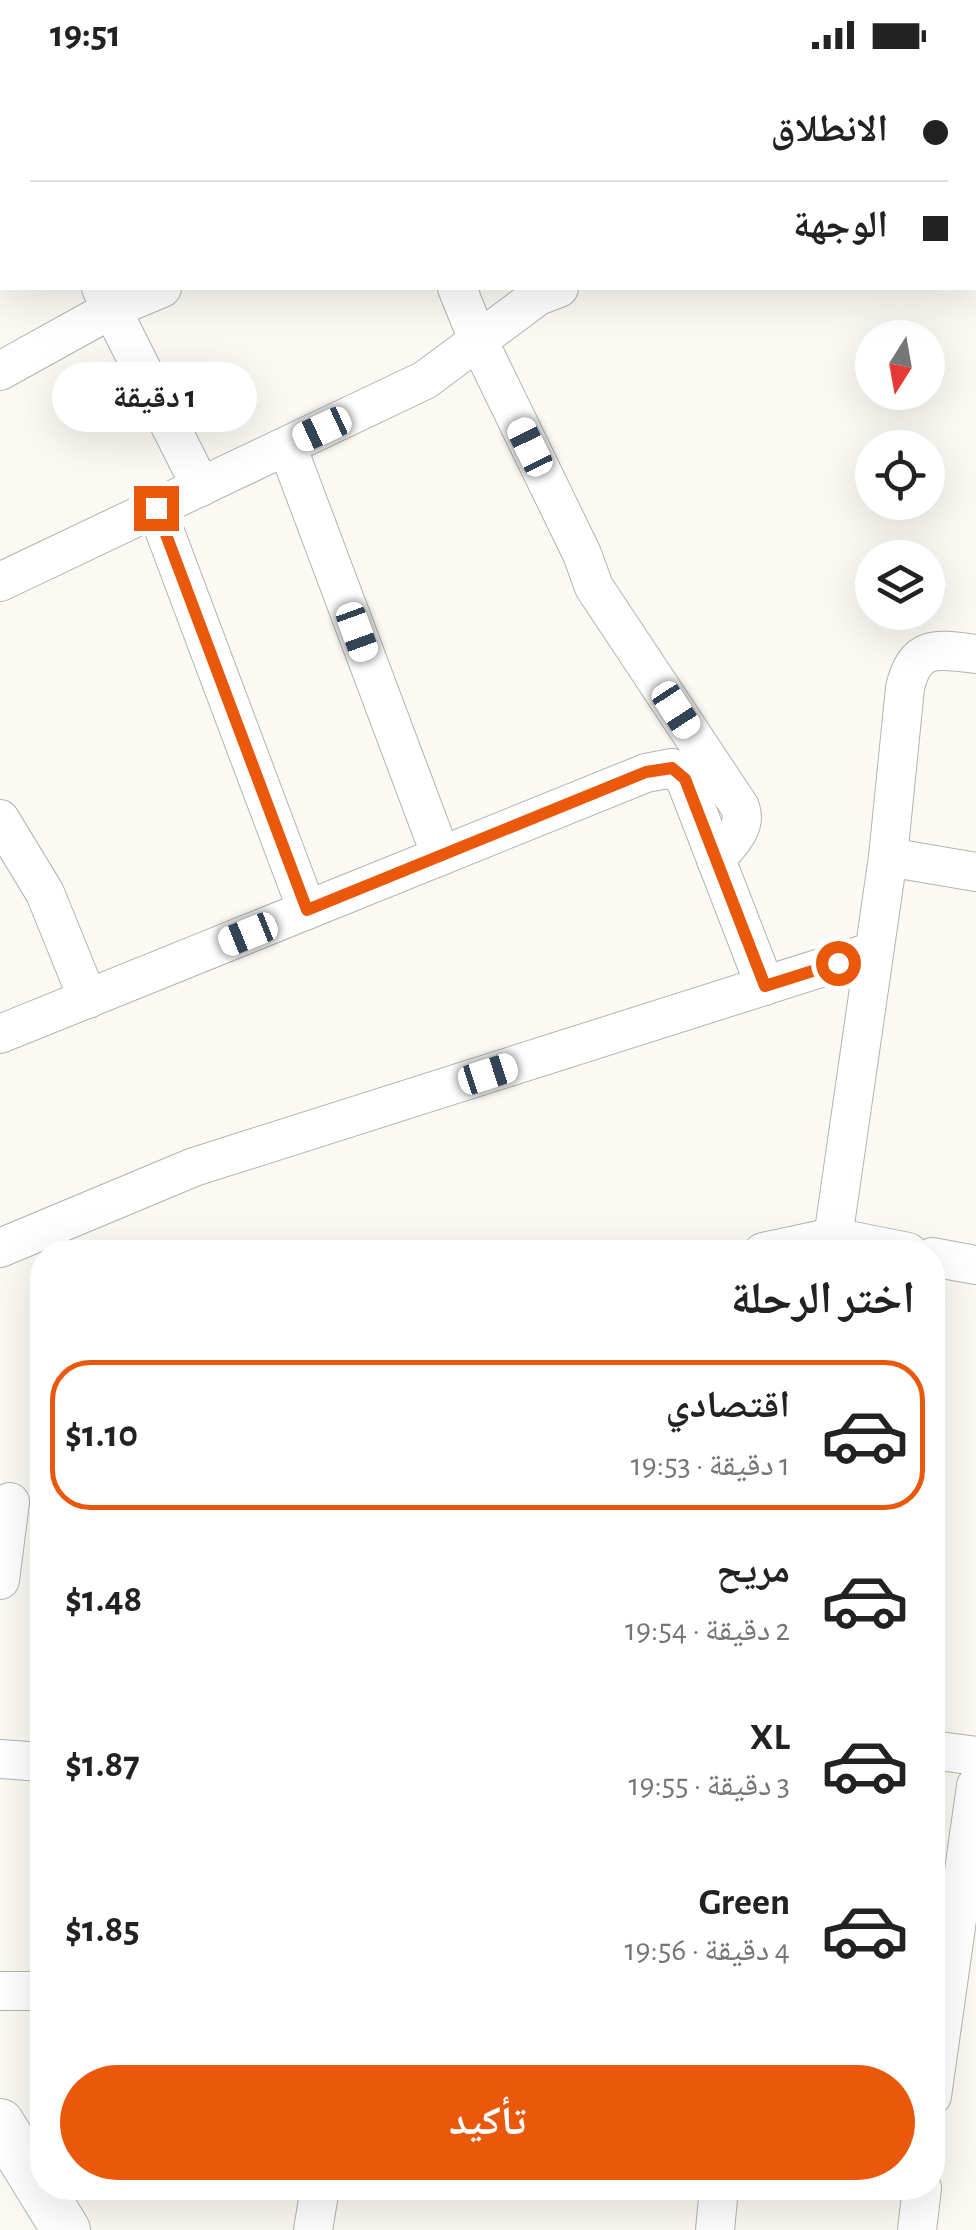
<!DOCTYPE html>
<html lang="ar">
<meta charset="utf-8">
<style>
:root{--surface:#fff;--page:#f6f6f6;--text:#222;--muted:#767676;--line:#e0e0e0;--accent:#ea580c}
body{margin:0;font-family:"Alegreya Sans","Noto Naskh Arabic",sans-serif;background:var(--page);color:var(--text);direction:rtl;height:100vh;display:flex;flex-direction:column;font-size:38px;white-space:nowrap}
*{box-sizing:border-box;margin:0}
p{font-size:32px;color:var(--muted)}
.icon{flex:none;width:55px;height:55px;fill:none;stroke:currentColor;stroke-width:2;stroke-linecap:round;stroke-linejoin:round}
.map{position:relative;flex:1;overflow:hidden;direction:ltr}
.side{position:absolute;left:30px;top:1170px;width:915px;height:960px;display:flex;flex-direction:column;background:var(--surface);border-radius:40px;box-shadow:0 10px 40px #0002;direction:rtl}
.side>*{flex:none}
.hud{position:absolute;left:0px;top:0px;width:978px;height:220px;box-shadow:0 10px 40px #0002;direction:rtl;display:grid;align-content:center;height:220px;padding:0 30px;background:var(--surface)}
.needle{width:65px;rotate:191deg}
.controls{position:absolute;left:855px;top:250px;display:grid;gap:20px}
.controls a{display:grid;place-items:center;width:90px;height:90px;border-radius:50%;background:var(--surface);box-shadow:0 10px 40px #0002;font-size:50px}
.end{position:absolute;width:45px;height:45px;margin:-22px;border:12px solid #ea580c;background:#fff;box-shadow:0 0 0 5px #fff}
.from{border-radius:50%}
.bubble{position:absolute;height:70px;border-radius:35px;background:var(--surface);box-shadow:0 10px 40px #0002;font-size:32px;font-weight:700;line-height:70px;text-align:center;direction:rtl}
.car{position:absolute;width:30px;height:60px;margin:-30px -15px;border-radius:12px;box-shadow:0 0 8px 2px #0007;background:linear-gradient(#fff 24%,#345 0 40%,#fff 0 76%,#345 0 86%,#fff 0)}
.hud b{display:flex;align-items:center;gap:35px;height:95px;font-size:38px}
.hud b+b{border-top:2px solid var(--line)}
.hud i{width:25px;height:25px;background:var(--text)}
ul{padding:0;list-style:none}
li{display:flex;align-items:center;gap:30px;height:150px;margin:0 20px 15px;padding:0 10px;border:5px solid transparent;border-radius:40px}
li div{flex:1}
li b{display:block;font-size:38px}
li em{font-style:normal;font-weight:700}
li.current{border-color:var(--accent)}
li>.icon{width:90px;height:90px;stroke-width:1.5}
h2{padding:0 30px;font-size:45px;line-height:120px}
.primary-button{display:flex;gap:20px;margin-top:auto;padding:20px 30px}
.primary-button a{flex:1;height:115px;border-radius:60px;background:var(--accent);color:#fff;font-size:40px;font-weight:700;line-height:115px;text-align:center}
.status{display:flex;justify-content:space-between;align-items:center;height:70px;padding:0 50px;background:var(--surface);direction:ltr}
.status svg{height:28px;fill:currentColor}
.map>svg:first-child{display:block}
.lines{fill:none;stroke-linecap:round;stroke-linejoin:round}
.minor-casing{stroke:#b5b3ae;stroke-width:40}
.tertiary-casing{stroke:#b5b3ae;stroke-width:50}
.minor{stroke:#fff;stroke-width:38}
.tertiary{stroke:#fff;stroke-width:48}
.route{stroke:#ea580c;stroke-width:12}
</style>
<div class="status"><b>19:51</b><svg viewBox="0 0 49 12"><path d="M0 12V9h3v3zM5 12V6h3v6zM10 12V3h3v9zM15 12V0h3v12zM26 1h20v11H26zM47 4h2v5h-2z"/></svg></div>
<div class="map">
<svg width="976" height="2160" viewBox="0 0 976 2160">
<rect width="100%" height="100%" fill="#fbf9f3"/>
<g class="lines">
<!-- minor casing -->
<g class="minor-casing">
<g id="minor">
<polyline points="402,0 404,2"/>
<polyline points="0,17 2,22"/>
<polyline points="975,44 976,44"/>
<polyline points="101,218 201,417"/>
<path d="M 457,218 L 478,270 L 582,484 L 594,517 L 740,737 C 748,758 729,773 716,790"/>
<polyline points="0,301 112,239 162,218"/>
<polyline points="287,376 441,786"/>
<polyline points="156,438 307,840"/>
<polyline points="0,512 425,310 538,226 559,218"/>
<polyline points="0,749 45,823 88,929"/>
<path d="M 888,787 L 905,618 C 915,574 936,579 976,584"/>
<polyline points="0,964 646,703 672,698 685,709 765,916"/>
<polyline points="0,1178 194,1097 874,881"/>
<polyline points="763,1182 833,1167 908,1182"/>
<polyline points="831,1182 888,787 976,802"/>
<polyline points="932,1187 976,1195"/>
<polyline points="0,1510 10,1432"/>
<polyline points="932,1680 976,1686"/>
<polyline points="0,1689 42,1692"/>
<polyline points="0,1921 42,1921"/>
<polyline points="932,2026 976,1716"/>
<polyline points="313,2160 320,2118"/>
<polyline points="715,2160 719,2118"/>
<polyline points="917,2160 922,2118"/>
</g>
</g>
<!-- tertiary casing -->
<g class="tertiary-casing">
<polyline id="tertiary" points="0,2053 66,2160"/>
</g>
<!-- minor -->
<use href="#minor" class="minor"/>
<!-- tertiary -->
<use href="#tertiary" class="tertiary"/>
</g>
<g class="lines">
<!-- route -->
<polyline class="route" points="156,438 307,840 646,702 672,698 685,709 765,916 838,893"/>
</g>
</svg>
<div class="controls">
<a><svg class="needle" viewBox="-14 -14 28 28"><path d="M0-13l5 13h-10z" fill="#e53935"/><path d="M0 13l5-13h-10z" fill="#767676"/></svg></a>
<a><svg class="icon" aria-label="locate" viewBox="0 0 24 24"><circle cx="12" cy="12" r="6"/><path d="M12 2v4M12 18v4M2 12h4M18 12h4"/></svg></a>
<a><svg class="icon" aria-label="layers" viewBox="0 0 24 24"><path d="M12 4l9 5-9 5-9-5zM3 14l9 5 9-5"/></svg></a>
</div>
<i class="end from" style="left:838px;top:893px"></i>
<i class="end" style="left:156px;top:438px"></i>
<div class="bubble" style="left:52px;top:292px;width:205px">1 دقيقة</div>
<i class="car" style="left:322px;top:359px;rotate:245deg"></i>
<i class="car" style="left:530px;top:377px;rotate:334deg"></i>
<i class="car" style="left:357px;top:562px;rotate:160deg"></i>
<i class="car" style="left:676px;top:640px;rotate:147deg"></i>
<i class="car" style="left:248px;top:864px;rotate:248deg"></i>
<i class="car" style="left:488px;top:1004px;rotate:72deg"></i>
<div class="hud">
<b><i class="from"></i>الانطلاق</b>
<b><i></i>الوجهة</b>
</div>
<section class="side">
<h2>اختر الرحلة</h2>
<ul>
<li class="current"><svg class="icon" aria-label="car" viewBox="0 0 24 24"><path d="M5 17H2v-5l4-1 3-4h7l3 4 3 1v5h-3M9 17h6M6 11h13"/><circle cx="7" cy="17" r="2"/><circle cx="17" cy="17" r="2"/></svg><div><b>اقتصادي</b><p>1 دقيقة · 19:53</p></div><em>$1.10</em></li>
<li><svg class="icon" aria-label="car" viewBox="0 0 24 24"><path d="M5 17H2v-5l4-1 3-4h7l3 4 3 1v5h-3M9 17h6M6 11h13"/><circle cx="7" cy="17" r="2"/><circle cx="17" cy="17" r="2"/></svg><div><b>مريح</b><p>2 دقيقة · 19:54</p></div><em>$1.48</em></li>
<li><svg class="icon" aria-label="car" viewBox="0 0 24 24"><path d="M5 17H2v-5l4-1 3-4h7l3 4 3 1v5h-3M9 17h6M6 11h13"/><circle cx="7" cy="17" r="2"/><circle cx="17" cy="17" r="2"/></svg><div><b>XL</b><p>3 دقيقة · 19:55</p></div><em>$1.87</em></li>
<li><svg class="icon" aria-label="car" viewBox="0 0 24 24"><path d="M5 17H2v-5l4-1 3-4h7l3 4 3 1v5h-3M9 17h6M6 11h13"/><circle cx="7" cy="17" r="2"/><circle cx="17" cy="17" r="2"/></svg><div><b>Green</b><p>4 دقيقة · 19:56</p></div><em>$1.85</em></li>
</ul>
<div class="primary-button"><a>تأكيد</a></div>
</section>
</div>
